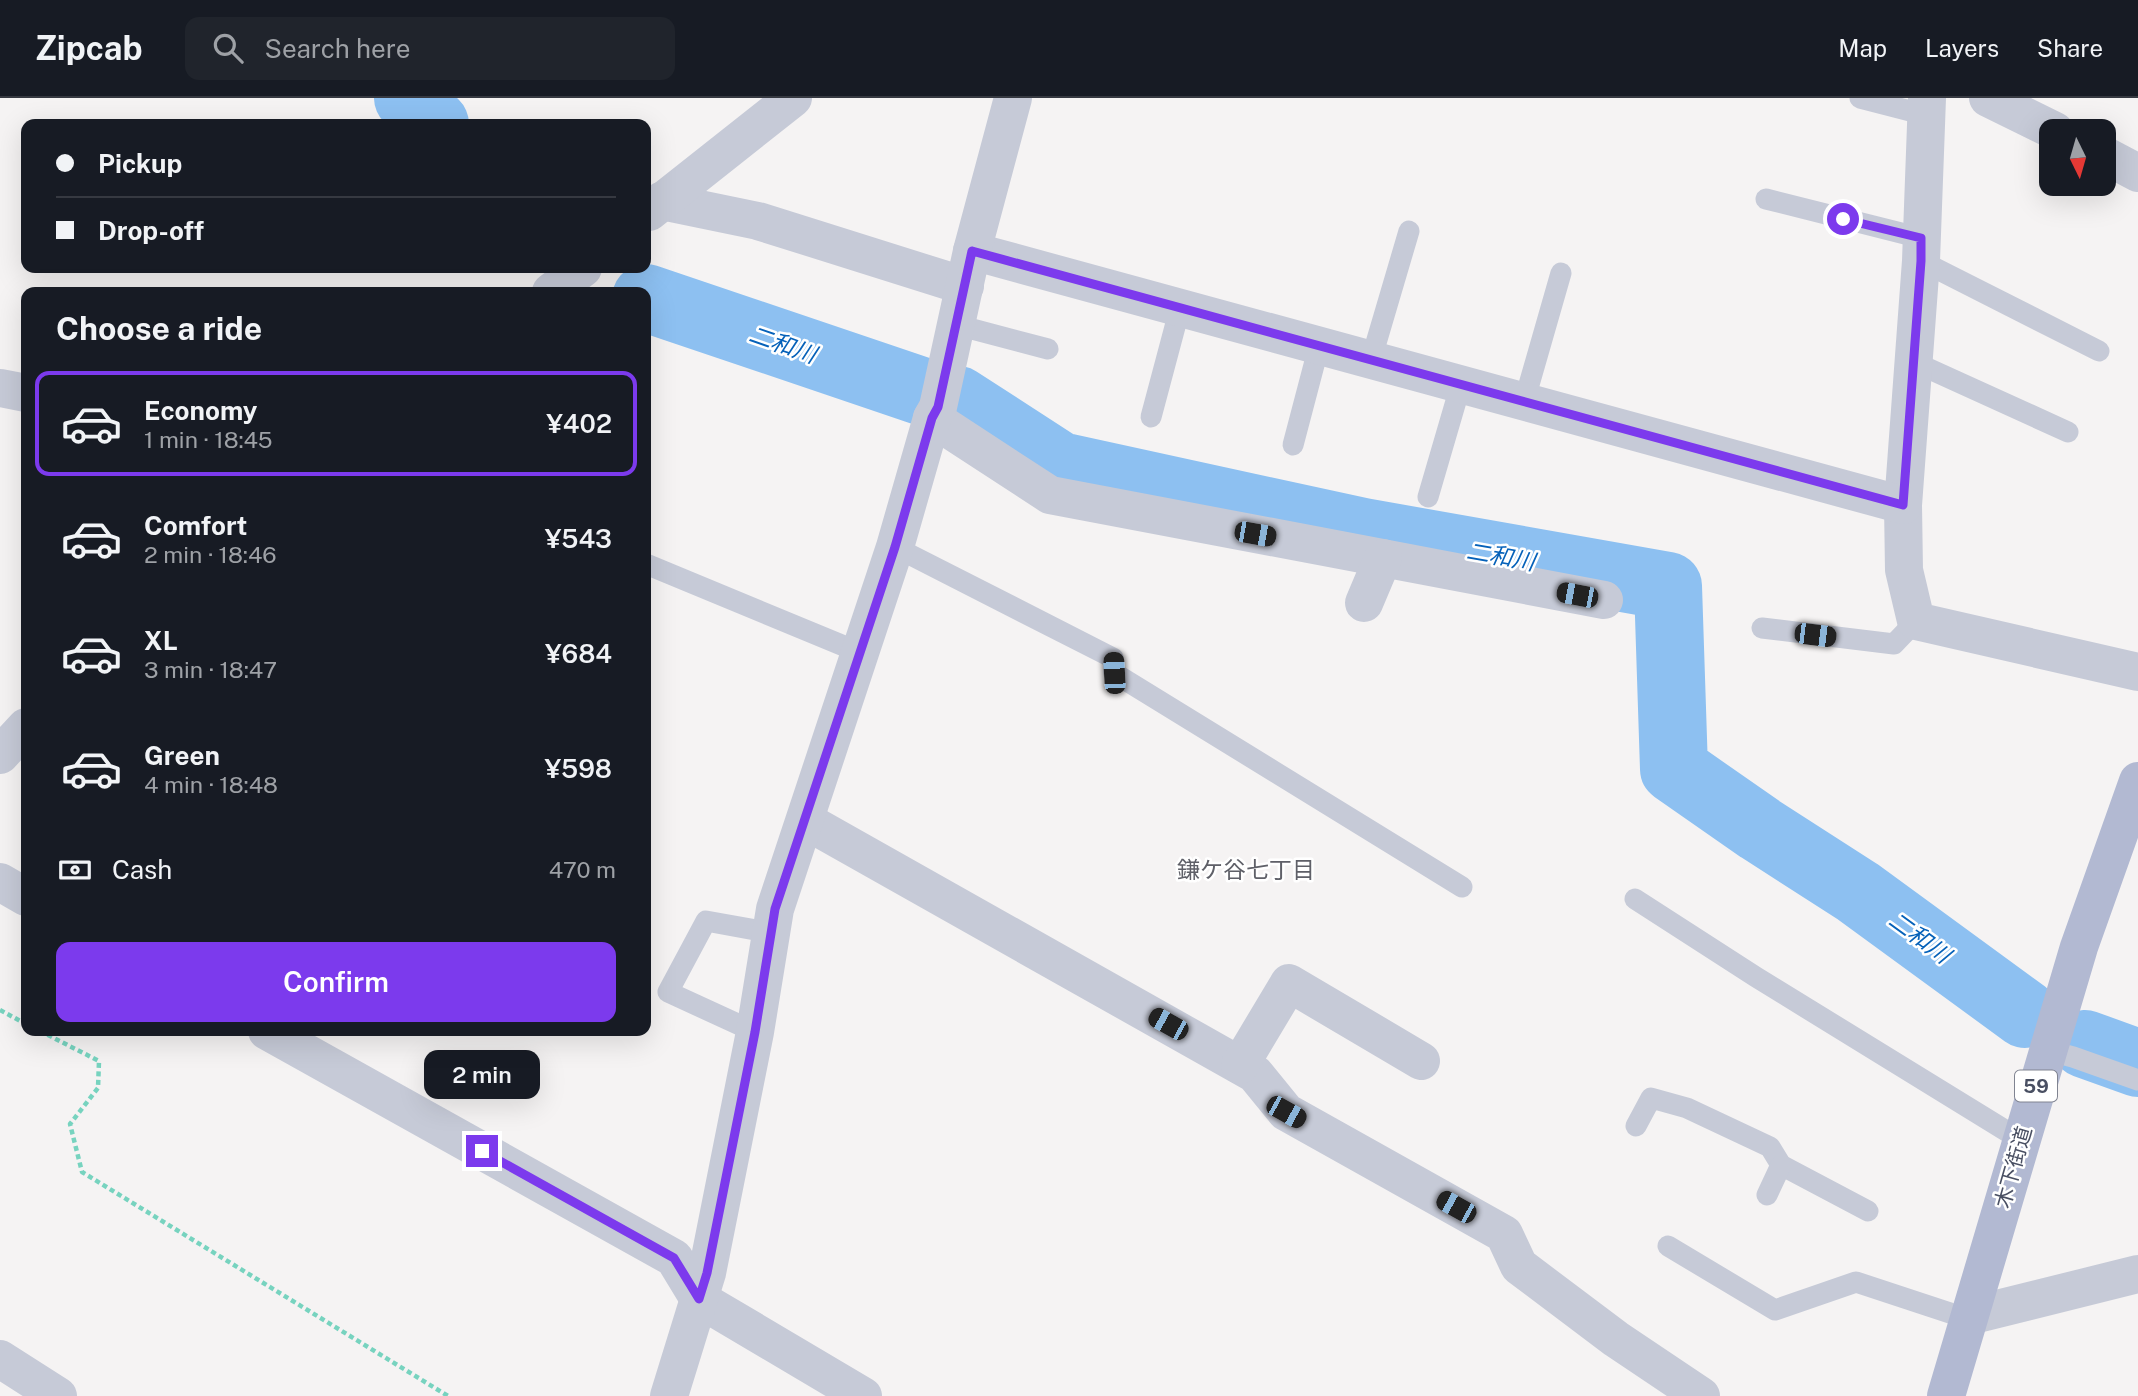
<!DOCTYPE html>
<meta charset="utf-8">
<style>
:root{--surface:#171b24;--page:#20242c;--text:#f1f3f6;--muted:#9ea1a6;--line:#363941;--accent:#7c3aed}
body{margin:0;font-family:"Public Sans","Noto Sans JP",sans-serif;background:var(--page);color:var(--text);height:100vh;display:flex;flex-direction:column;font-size:26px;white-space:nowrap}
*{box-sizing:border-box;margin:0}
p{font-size:23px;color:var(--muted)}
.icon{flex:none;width:38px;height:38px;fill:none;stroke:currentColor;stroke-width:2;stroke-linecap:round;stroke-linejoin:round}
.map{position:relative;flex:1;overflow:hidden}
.details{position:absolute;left:21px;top:189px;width:630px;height:749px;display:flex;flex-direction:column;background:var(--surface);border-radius:14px;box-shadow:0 7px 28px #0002}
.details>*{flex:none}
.hud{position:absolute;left:21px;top:21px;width:630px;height:154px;border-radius:14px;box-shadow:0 7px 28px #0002;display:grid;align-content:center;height:154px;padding:0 35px;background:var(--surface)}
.needle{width:46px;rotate:175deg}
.tools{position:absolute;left:2039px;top:21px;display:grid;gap:14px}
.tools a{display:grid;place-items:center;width:77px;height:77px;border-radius:14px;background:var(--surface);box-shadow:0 7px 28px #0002;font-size:35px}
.end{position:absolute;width:32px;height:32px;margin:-16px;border:9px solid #7c3aed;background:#fff;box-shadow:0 0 0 4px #fff}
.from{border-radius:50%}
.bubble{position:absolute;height:49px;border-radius:14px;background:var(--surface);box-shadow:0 7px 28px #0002;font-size:23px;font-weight:600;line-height:49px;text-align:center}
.car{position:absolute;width:21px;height:42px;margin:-21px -10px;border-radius:9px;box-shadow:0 0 5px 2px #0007;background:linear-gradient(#222 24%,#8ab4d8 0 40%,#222 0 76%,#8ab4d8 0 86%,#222 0)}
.hud b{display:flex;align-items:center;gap:24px;height:66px;font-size:26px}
.hud b+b{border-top:2px solid var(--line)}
.hud i{width:18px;height:18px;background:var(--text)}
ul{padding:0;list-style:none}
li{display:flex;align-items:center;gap:21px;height:105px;margin:0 14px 10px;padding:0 21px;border:4px solid transparent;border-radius:14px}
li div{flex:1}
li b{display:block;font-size:26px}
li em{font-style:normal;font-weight:600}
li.selected{border-color:var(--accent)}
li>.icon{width:63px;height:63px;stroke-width:1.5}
h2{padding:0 35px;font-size:32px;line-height:84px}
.pay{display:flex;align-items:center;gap:18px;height:77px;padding:0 35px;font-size:26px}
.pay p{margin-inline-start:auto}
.primary-button{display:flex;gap:14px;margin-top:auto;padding:14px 35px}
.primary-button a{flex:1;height:80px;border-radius:14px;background:var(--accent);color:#fff;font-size:28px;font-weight:600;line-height:80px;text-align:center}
header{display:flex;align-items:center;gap:42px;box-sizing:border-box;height:98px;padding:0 35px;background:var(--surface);border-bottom:2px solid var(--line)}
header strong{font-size:33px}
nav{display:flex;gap:38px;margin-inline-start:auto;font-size:24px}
.search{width:490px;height:63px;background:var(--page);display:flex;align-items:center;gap:18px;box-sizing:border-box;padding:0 24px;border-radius:14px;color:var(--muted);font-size:26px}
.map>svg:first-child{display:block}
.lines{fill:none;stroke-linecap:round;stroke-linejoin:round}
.river{stroke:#8dc0f1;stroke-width:68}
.path{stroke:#77d3bf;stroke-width:4.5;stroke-dasharray:5 3.5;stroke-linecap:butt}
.service{stroke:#c6cad7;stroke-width:21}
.minor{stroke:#c6cad7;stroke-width:38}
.primary{stroke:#b2b9d2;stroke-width:38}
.route{stroke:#7c3aed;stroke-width:9}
.labels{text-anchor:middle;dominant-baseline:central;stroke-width:5;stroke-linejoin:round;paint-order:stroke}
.shield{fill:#fff;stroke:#808491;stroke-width:2}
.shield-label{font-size:19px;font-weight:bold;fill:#494f62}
.street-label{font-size:21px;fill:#494f62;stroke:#fff}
.water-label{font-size:23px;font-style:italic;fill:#0561b9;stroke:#fff}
.neighbourhood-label{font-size:23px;fill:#5f6068;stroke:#fff}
</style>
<header>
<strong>Zipcab</strong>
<div class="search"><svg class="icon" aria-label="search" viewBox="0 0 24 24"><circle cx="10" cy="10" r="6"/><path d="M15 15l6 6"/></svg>Search here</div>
<nav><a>Map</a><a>Layers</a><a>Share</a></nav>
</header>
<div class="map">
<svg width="2138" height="1298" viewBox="0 0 2138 1298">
<rect width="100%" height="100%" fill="#f5f3f3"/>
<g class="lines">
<!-- river -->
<g class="river">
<polyline points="408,0 435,26"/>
<polyline points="646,200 921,293"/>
<polyline points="958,302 1060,368 1363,434 1668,488 1674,671 1760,731 1858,794 2025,916"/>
<polyline points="2085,946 2138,965"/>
</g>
<!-- path -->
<g class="path">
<polyline points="0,912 26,926"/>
<polyline points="40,933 99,963 98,990 70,1026 82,1074 448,1298"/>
</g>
<!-- service -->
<g class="service">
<polyline points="1860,0 1926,17"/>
<polyline points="1766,101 1921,140"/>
<polyline points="1921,163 2099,253"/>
<polyline points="957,227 1048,251"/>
<polyline points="1371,262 1409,133"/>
<polyline points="1914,264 2068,334"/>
<polyline points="1524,304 1561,175"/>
<polyline points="1151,319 1180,210"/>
<polyline points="1293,347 1319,248"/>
<polyline points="1428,399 1461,286"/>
<polyline points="895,449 1113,560 1114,575 1462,789"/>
<polyline points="646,466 861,555"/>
<polyline points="1762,530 1894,546 1916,523"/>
<polyline points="1635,801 1756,879 2021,1042"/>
<polyline points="755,934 668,894 706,823 772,835"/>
<polyline points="2047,952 2073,959 2138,982"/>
<polyline points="1636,1028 1651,1000 1687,1010 1770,1049 1781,1067 1868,1113"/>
<polyline points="1767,1097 1781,1067"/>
<polyline points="1668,1148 1775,1212 1856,1184 1950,1215 1969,1218"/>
</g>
<!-- minor -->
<g class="minor">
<polyline points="1927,0 1921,163 1903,407 1904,472 1916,523 2138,574"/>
<polyline points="1988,0 2055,33"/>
<polyline points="2104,57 2138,75"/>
<polyline points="661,103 758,123 965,188"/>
<polyline points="649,114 793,0"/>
<polyline points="972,153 1903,407"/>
<polyline points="551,194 583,170"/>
<polyline points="0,290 26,295"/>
<polyline points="932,320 1050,397 1604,502"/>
<polyline points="1364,505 1383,460"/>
<polyline points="0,657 26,629"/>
<polyline points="806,723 1255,976 1286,1014 1504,1136 1519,1168 1616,1241 1701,1298"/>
<polyline points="0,784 26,799"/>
<polyline points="267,933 674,1160 699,1201 863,1298"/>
<polyline points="1240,967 1289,885 1421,963"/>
<polyline points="1969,1218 2138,1176"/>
<polyline points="0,1261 58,1298"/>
<polyline points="669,1298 707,1175 755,934 775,811 895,449 932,320 938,309 972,153 1013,0"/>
</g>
<!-- primary -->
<polyline class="primary" points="1946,1298 2079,849 2138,683"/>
</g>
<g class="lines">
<!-- route -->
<polyline class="route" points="482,1053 674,1160 699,1201 707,1175 755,934 775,811 895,449 932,320 938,309 972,153 1903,407 1921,163 1921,140 1843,121"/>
</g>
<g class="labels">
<!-- shield labels -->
<rect class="shield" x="2015" y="972.5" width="42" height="31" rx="5"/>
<g class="shield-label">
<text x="2036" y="988">59</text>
</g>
<!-- street labels -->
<g class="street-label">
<text transform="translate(2013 1069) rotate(-74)">木下街道</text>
</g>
<!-- water labels -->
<g class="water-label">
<text transform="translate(783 246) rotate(19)">二和川</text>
<text transform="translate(1501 458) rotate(10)">二和川</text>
<text transform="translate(1920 839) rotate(36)">二和川</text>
</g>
<!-- neighbourhood labels -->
<g class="neighbourhood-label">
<text x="1246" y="771">鎌ケ谷七丁目</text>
</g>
</g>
</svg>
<div class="tools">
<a><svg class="needle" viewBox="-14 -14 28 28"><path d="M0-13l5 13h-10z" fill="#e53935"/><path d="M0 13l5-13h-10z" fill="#9ea1a6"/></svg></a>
</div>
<i class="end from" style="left:1843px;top:121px"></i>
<i class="end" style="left:482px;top:1053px"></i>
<div class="bubble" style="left:424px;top:952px;width:116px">2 min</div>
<i class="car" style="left:1255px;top:436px;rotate:100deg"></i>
<i class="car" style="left:1577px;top:497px;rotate:281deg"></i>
<i class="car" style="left:1815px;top:537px;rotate:97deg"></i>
<i class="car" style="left:1114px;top:575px;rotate:357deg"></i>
<i class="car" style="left:1168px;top:926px;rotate:299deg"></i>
<i class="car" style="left:1286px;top:1014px;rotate:119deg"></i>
<i class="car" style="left:1456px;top:1109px;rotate:299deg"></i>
<div class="hud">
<b><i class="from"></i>Pickup</b>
<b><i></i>Drop-off</b>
</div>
<section class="details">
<h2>Choose a ride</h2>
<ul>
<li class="selected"><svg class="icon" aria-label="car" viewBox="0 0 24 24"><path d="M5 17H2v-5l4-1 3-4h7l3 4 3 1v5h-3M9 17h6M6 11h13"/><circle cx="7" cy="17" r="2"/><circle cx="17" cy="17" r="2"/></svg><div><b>Economy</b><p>1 min · 18:45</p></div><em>¥402</em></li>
<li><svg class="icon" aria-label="car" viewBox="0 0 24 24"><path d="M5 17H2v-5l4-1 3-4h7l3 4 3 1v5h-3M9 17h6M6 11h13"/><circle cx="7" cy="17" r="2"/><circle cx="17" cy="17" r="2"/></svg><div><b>Comfort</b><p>2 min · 18:46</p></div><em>¥543</em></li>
<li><svg class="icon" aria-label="car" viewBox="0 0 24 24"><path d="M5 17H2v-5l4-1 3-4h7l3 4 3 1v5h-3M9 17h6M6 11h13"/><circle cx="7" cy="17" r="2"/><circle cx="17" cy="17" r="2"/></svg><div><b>XL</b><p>3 min · 18:47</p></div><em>¥684</em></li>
<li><svg class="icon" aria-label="car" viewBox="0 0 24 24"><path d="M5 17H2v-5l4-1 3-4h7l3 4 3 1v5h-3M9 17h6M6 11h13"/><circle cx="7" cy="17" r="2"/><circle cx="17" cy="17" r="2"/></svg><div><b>Green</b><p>4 min · 18:48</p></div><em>¥598</em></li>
</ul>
<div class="pay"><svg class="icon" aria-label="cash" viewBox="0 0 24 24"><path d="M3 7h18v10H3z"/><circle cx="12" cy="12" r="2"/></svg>Cash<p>470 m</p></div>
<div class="primary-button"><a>Confirm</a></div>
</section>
</div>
